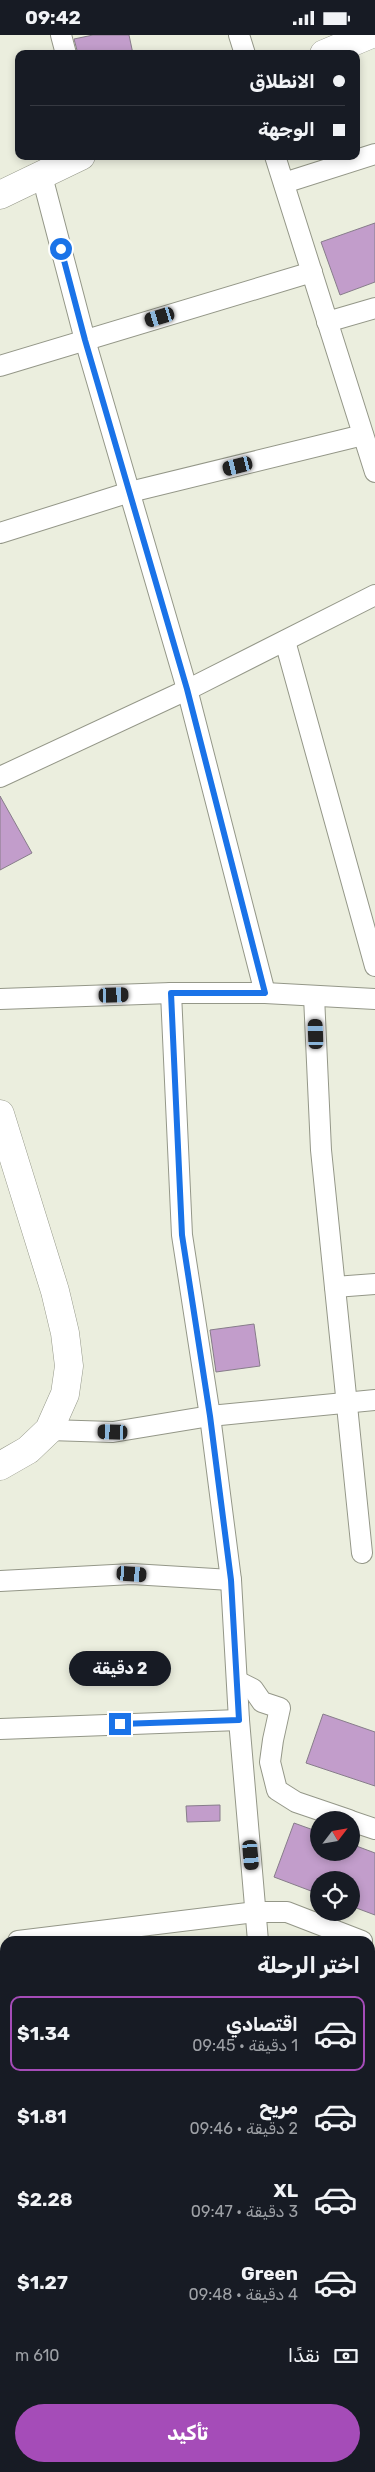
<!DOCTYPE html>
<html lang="ar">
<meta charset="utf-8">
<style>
:root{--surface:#171b24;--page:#242831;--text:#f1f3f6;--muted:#9ea1a6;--line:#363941;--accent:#a54cb8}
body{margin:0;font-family:Rubik,Vazirmatn,sans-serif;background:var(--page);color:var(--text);direction:rtl;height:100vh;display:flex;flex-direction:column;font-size:19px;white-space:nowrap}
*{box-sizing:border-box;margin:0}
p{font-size:16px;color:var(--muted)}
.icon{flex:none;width:28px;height:28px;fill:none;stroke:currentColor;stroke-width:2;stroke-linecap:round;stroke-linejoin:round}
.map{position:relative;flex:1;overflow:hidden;direction:ltr}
.sheet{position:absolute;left:0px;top:1901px;width:375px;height:536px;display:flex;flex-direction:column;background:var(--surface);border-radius:15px 15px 0 0;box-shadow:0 2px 8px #0003;direction:rtl}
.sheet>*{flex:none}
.hud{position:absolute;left:15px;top:15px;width:345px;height:110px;border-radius:10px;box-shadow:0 2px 8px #0003;direction:rtl;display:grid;align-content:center;height:110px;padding:0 15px;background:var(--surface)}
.needle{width:32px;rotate:59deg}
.buttons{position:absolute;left:310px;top:1776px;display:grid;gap:10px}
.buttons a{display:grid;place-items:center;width:50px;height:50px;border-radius:50%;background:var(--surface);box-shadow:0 2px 8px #0003;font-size:25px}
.end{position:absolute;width:22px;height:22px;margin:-11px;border:6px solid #1a73e8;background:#fff;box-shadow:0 0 0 2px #fff}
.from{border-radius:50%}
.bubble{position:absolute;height:35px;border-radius:18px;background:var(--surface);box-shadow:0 2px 8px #0003;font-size:16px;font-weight:700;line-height:35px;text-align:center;direction:rtl}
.car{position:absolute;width:15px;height:30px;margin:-15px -8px;border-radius:6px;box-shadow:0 0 4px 1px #0007;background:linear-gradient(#222 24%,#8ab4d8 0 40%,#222 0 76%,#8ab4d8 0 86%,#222 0)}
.hud b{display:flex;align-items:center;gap:18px;height:48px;font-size:19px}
.hud b+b{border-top:1px solid var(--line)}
.hud i{width:12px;height:12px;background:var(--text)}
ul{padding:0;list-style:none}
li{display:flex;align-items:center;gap:15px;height:75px;margin:0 10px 8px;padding:0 5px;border:2px solid transparent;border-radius:10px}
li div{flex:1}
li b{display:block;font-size:19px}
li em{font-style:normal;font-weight:700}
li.selected{border-color:var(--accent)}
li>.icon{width:45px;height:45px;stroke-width:1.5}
h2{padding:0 15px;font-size:22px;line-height:60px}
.pay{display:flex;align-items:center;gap:12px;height:55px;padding:0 15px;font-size:19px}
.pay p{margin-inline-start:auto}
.button{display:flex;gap:10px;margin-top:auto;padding:10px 15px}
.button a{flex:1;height:58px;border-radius:30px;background:var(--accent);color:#fff;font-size:20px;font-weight:700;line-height:58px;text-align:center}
.status{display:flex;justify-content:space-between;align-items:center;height:35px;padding:0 25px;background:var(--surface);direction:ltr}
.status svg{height:14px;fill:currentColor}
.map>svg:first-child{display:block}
.building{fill:#c29dcb;stroke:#877d8a}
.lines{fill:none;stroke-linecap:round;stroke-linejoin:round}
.street-casing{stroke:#949788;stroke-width:22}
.secondary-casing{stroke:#949788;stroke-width:29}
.street{stroke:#fff;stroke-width:20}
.secondary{stroke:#fff;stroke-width:28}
.route{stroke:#1a73e8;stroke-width:6}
</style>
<div class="status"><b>09:42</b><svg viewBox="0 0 49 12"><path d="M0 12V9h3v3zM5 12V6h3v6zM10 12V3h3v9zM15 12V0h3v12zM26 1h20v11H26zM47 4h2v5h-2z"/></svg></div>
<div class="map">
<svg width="375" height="2437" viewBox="0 0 375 2437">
<rect width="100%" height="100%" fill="#ebeede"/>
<!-- building -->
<g class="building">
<polygon points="93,0 129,0 133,19 78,19 74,4"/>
<polygon points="375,188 375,247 340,260 321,207"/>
<polygon points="0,761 32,818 0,835"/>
<polygon points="254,1289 260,1331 216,1337 210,1295"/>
<polygon points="323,1679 375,1697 375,1751 306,1728"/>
<polygon points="220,1770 220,1786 187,1787 186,1771"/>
<polygon points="294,1788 319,1797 319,1818 351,1818 351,1809 375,1818 375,1880 351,1871 351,1845 319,1845 319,1859 274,1842"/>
</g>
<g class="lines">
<!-- street casing -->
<g class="street-casing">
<g id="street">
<polyline points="61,0 66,19"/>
<polyline points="239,0 245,19"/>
<polyline points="275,121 375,437"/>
<polyline points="42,141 85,305 187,654 265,958"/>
<polyline points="284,148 375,119"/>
<polyline points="327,287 375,273"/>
<polyline points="0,331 312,237"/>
<polyline points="0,498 130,457 363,400"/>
<polyline points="285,606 375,931"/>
<polyline points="0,742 193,652 375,560"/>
<polyline points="171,958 182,1200 210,1381 231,1545 239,1685 258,1906"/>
<polyline points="314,961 321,1115 362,1518"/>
<polyline points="0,964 171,958 265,958 375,964"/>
<polyline points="335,1252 375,1249"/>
<polyline points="49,1395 113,1397 210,1381 375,1365"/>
<polyline points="0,1546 132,1539 231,1545"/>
<polyline points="237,1646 253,1654 262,1667 280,1673 273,1705 270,1727 277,1755 296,1767 349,1785"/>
<polyline points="0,1694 239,1685"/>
<polyline points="351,1786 375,1794"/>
<polyline points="18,1906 256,1877 287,1877 362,1906"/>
<polyline points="0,2067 5,2076"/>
<polyline points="370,2094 375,2091"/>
<polyline points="0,2314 5,2311"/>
<polyline points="179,2432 180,2437"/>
</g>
</g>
<!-- secondary casing -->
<g class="secondary-casing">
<g id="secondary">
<polyline points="324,19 369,0"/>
<polyline points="0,160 81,121"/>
<polyline points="0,1079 55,1256 65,1298 69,1331 65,1359 49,1395 28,1415 0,1431"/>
</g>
</g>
<!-- street -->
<use href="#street" class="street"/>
<!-- secondary -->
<use href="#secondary" class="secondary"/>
</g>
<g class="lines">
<!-- route -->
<polyline class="route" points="61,214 85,305 187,654 265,958 171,958 182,1200 210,1381 231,1545 239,1685 120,1689"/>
</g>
</svg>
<div class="buttons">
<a><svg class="needle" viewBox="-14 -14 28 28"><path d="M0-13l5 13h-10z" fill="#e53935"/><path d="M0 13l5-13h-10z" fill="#9ea1a6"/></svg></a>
<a><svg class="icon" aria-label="locate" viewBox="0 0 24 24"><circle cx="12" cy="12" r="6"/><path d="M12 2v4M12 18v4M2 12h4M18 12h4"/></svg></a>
</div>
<i class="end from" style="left:61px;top:214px"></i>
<i class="end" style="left:120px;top:1689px"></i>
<div class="bubble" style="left:69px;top:1616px;width:102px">2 دقيقة</div>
<i class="car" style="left:160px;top:282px;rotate:253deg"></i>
<i class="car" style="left:238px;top:431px;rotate:256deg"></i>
<i class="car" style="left:114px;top:960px;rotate:88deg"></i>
<i class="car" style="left:316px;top:999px;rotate:358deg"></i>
<i class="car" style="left:113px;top:1397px;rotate:272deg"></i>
<i class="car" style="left:132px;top:1539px;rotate:94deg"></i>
<i class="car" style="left:251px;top:1820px;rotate:175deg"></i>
<div class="hud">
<b><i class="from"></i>الانطلاق</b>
<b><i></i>الوجهة</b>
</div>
<section class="sheet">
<h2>اختر الرحلة</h2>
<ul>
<li class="selected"><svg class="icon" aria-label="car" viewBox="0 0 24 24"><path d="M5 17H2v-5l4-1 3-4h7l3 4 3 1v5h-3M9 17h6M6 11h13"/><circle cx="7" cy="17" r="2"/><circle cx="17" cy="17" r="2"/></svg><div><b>اقتصادي</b><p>1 دقيقة · 09:45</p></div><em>$1.34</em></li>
<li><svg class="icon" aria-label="car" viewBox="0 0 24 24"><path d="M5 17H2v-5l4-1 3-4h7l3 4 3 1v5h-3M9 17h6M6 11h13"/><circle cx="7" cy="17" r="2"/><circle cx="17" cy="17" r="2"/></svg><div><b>مريح</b><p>2 دقيقة · 09:46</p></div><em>$1.81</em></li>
<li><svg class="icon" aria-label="car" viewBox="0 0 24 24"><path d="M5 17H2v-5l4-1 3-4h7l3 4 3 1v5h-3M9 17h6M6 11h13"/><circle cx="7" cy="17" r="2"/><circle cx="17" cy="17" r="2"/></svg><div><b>XL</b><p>3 دقيقة · 09:47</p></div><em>$2.28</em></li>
<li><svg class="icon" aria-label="car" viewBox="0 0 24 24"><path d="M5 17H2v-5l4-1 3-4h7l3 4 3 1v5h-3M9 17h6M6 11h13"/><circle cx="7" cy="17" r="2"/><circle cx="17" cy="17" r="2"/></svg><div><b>Green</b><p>4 دقيقة · 09:48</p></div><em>$1.27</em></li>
</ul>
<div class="pay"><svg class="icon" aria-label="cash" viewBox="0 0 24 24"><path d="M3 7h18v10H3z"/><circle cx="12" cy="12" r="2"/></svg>نقدًا<p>610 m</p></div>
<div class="button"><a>تأكيد</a></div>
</section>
</div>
